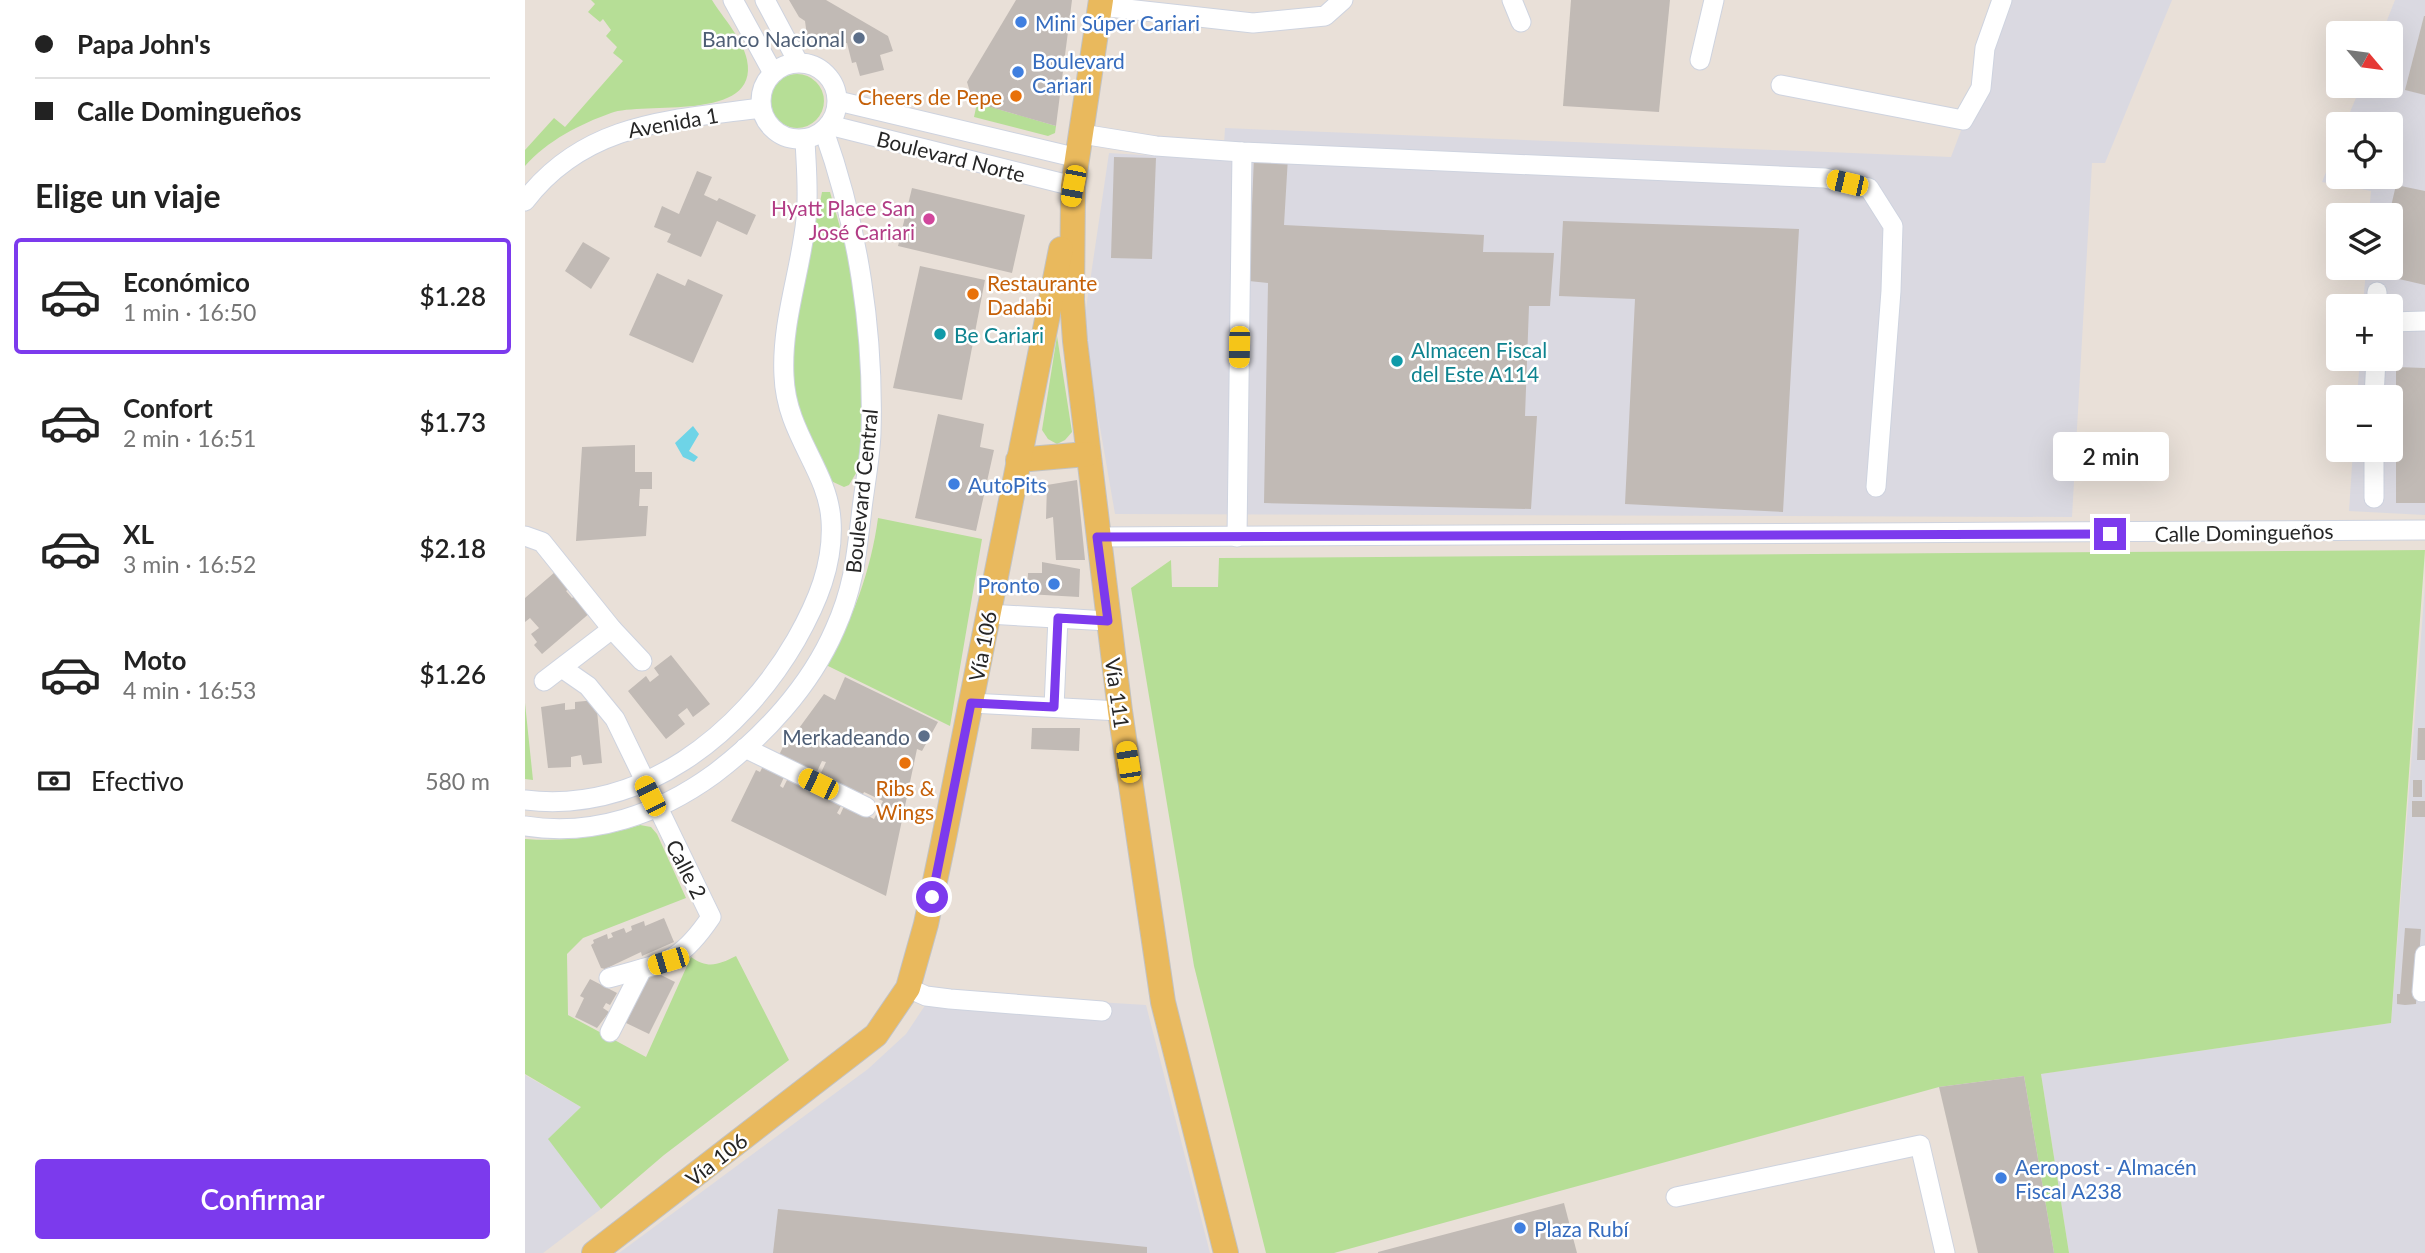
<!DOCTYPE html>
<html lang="es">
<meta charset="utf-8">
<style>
:root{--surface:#fff;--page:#f6f6f6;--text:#222;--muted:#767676;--line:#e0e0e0;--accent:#7c3aed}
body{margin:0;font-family:Lato,sans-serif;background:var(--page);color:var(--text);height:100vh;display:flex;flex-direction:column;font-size:26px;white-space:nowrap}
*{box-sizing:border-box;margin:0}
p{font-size:23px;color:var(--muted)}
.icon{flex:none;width:38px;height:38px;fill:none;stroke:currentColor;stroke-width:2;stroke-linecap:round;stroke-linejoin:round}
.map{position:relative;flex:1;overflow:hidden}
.sheet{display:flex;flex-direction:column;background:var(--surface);width:525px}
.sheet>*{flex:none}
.guide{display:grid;align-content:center;height:154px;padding:0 35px;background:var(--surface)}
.needle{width:46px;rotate:119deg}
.controls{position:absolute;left:1801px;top:21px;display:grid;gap:14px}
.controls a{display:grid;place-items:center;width:77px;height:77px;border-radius:7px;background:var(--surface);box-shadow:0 7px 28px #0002;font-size:35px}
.end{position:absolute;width:32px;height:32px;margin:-16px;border:9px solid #7c3aed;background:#fff;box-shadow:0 0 0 4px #fff}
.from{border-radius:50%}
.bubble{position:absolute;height:49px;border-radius:7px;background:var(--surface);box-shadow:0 7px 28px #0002;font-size:23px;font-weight:600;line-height:49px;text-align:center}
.car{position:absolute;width:21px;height:42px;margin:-21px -10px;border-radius:9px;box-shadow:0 0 5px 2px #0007;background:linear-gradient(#f5c518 24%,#345 0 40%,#f5c518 0 76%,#345 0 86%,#f5c518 0)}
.guide b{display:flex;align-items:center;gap:24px;height:66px;font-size:26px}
.guide b+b{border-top:2px solid var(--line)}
.guide i{width:18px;height:18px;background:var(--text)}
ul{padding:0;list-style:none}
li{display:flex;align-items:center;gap:21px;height:116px;margin:0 14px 10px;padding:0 21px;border:4px solid transparent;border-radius:7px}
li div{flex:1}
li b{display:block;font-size:26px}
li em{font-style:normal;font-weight:600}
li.selected{border-color:var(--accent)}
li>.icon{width:63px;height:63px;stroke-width:1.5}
h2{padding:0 35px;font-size:32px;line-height:84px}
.pay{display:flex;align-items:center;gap:18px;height:77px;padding:0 35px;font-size:26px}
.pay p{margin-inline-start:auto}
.button{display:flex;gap:14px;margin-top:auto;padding:14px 35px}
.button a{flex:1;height:80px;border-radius:7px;background:var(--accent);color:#fff;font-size:28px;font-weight:600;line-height:80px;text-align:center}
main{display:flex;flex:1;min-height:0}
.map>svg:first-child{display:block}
.industrial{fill:#dad9e1}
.green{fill:#b6de96}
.water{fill:#6ed4e7}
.building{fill:#c1bab5}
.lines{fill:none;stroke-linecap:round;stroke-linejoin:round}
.minor-casing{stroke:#ced3df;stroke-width:21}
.major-casing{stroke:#c2c2c2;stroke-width:26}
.minor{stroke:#fff;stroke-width:19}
.major{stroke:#e9b95d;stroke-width:24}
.route{stroke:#7c3aed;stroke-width:9}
.shop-dot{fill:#3f7fe0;stroke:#fff;stroke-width:2.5}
.service-dot{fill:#5c6f8a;stroke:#fff;stroke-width:2.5}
.food-dot{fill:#e8710a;stroke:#fff;stroke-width:2.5}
.hotel-dot{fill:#d1479c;stroke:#fff;stroke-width:2.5}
.culture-dot{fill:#0f9aa8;stroke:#fff;stroke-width:2.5}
.labels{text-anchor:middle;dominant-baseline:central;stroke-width:5;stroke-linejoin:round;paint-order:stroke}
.shop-label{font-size:21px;fill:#366cbe;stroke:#fff;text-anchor:start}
.service-label{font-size:21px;fill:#4e5e75;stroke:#fff;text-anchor:end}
.food-label{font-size:21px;fill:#c56008;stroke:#fff;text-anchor:end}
.street-label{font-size:21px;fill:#262626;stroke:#fff}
.hotel-label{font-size:21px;fill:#b23c85;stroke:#fff;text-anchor:end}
.culture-label{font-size:21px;fill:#0d838f;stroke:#fff;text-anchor:start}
</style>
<main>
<section class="sheet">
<div class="guide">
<b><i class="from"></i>Papa John's</b>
<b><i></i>Calle Domingueños</b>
</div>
<h2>Elige un viaje</h2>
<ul>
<li class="selected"><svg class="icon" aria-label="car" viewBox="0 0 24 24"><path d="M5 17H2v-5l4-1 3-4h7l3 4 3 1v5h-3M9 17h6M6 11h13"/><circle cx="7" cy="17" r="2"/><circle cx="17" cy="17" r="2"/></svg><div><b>Económico</b><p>1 min · 16:50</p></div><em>$1.28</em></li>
<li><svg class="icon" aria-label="car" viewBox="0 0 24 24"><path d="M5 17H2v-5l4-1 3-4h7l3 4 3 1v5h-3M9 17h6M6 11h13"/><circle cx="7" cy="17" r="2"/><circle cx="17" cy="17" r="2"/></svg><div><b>Confort</b><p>2 min · 16:51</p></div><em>$1.73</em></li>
<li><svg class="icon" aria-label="car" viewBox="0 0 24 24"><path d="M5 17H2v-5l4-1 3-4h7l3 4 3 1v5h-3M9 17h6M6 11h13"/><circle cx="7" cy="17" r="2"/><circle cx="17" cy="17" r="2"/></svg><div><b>XL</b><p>3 min · 16:52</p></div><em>$2.18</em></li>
<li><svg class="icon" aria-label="car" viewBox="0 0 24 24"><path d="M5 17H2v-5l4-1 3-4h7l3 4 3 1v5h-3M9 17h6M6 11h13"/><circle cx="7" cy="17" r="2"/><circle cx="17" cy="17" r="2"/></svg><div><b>Moto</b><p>4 min · 16:53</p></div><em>$1.26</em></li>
</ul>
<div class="pay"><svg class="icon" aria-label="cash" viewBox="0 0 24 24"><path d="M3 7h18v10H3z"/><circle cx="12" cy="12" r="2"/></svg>Efectivo<p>580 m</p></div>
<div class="button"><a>Confirmar</a></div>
</section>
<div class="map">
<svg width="1900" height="1253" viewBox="0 0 1900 1253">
<rect width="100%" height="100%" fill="#e9e0d8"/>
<!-- industrial -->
<g class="industrial">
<polygon points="1485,0 1647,0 1580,163 1567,163 1547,517 590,514 558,329 584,153 698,160 700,128 1426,157"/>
<polygon points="1870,0 1900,0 1900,515 1824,511 1828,450 1866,450 1866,397 1832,397 1835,359 1866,359 1866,306 1838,306 1841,268 1866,268 1866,215 1844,215 1846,191 1797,182 1813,142 1813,177 1866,177 1866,124 1820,124 1836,86 1866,86 1866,33 1857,33"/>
<polygon points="1900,585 1900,1253 1544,1253 1516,1074 1866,1023"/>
<polygon points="409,992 621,1005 685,1253 94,1253 343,1069 381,1034"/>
<polygon points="0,1075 56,1107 24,1139 76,1209 18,1253 0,1253"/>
</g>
<!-- green -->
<g class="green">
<path d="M 66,0 L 187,0 C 198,18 218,39 222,60 C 235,123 118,101 86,113 C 55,124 22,141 0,166 L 0,150 L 29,118 L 40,127 L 98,61 L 88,53 L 92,47 L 81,36 L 86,30 L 78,19 L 75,22 L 63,12 L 70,4 Z"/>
<circle cx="272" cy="101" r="27"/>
<polygon points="452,103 531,126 530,133 523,136 449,117"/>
<path d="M 297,192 L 305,192 L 328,273 L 342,424 L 334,468 L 324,485 L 319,487 L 306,481 C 292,452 275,422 269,390 C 260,342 287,244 297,192 Z"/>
<polygon points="532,336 547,432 540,440 532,444 523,439 517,430"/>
<path d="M 353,518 L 457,539 L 425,726 L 301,665 C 328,620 346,570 353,518 Z"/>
<polygon points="1900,550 1866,1023 1516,1074 1544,1253 1529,1253 1499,1076 1414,1087 809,1253 741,1253 669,966 606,588 646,560 647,587 693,587 694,558"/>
<polygon points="0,703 8,780 0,779"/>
<path d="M 115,825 L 126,827 L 132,834 L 161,898 L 58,938 L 42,954 L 43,1015 L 121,1057 L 166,957 C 183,969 193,965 211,956 L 264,1060 L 139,1155 L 76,1209 L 23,1139 L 56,1107 L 0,1074 L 0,839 C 40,842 77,837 115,825 Z"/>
</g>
<!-- water -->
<polygon class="water" points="168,426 174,434 164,451 173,457 169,462 158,457 150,443"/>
<!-- building -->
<g class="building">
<polygon points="264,0 301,0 363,36 368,51 355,55 359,70 335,76 331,62 327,63 322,43 305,47 302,32 293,40 282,36 280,21 274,17"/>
<polygon points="491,0 547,0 531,126 448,102 442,82"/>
<polygon points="1046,0 1145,0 1134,112 1038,106"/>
<polygon points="1899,16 1900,16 1900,95 1880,90"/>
<polygon points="729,156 763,157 759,225 959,235 958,252 1029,253 1025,306 1004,306 1000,416 1012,416 1006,509 739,503 743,283 724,281"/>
<polygon points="589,157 631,158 627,259 586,258"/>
<polygon points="172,171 187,177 179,195 192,201 194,198 231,215 222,235 192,221 176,257 142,242 146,234 129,227 137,206 154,214"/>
<polygon points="1871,185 1900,191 1900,285 1861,276 1862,268 1866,268 1864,215"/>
<polygon points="387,188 500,215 487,273 373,246"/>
<polygon points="1038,221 1274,229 1258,512 1100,504 1110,299 1034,296"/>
<polygon points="58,242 85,258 66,289 40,271"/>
<polygon points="395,266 460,280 437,400 368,388"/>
<polygon points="132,273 160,286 163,279 198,295 168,363 104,335"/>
<polygon points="1871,367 1900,368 1900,503 1871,503"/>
<polygon points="413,414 459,424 455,447 469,450 451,531 390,518"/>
<polygon points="110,445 110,472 127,472 127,489 115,489 114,506 123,506 121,536 51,541 57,447"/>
<polygon points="552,480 560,560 531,560 528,517 521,519 522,485"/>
<polygon points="517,562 555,569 554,597 502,594 503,573 517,573"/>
<polygon points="30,572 44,589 41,591 47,598 51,595 66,612 17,654 9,645 12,642 6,634 14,628 5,618 0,622 0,598"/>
<polygon points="146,655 185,704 168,717 162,708 153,715 160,724 141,739 103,691 121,676 125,682 134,675 129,668"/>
<polygon points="320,677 413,722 397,751 392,749 361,896 206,821 231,770 235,772 238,766 259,777 255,786 258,788 263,778 317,804 312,813 315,815 320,804 349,819 358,801 339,792 337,796 295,775 301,762 297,761 291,774 254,755 262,739 271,744 274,738 269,735 299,694 310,700"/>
<polygon points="71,700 77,763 58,765 56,755 46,757 46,767 23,768 16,707 40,703 40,710 50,709 50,702"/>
<polygon points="507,728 555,728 554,751 506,749"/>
<polygon points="1893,728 1900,728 1900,760 1892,760"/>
<rect x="1888" y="780" width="9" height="17"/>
<rect x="1887" y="801" width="13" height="16"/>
<polygon points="139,918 149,942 117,956 116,952 80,969 76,968 66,945 69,943 68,940 82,934 83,939 88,937 86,933 99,928 101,933 107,930 106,926 119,921 120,926"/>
<polygon points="1880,928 1896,929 1891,1004 1880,1005 1872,1004 1872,994 1875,994"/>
<polygon points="124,969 150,982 124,1034 99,1022"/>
<polygon points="65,979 92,993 85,1005 81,1003 78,1008 84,1012 72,1028 50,1017 59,998 55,996"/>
<polygon points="1499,1076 1529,1253 1453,1253 1414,1087"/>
<polygon points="1039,1203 1052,1253 853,1253 853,1252"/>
<polygon points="253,1209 622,1247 622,1253 248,1253"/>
</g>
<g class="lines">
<!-- minor casing -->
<g class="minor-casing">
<g id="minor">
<polyline points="208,0 248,73"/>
<polyline points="240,0 273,62"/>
<polyline points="987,0 996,22"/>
<polyline points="575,6 728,23 800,16 818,0"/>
<polyline points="1175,60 1189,0"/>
<circle cx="274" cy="101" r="38"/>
<polyline points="1256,85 1438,120 1456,88 1460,48 1477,0"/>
<polyline points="313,101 553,158"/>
<polyline points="304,125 548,186"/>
<polyline points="557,134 631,146 717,152 1300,178 1344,188 1368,226 1366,291 1351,487"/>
<path d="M 0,201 C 60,122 147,120 236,108"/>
<polyline points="1852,292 1852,306"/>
<polyline points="1866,322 1900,321"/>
<polyline points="1849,397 1851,359"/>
<polyline points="1849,498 1849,450"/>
<polyline points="0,536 17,542 87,629 117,661"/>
<polyline points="572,537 1900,530"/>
<polyline points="712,537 717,152"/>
<polyline points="463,614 583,621"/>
<path d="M 37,668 L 63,686 L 90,719 L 186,917 C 153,966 138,962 84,978"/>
<polyline points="19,681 87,629"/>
<polyline points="446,703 595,711"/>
<polyline points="529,707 533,618"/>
<polyline points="220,748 341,807"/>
<path d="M 0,800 C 116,814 216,735 271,640 C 292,603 309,564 306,520 C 303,470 261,434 259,376 C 256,322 276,271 281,219 C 284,192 281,166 280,139"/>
<path d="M 0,826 C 68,837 134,814 189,774 C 238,737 285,687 310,629 C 328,589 331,559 336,517 C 339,488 345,461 346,433 C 349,331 333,226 299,131"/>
<polyline points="383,988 401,996 425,999 577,1011"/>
<polyline points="1897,992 1900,955"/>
<polyline points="85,1032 117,969"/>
<polyline points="1151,1197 1395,1145 1420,1253"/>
</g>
</g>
<!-- major casing -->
<g class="major-casing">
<g id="major">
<polyline points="576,0 548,186 547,300 550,341 595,711 638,1002 701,1253"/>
<polyline points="493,460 562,454"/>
<polyline points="69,1253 351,1035 383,988 401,924 418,843 536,249"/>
</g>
</g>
<!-- minor -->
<use href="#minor" class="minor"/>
<!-- major -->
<use href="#major" class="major"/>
</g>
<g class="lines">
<!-- route -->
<polyline class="route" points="407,897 446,703 529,707 533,618 583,621 572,537 1585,534"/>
</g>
<!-- markers -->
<g class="shop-dot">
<circle cx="496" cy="22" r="7"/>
<circle cx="493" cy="72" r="7"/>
<circle cx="429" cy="484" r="7"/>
<circle cx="529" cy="584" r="7"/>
<circle cx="1476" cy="1178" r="7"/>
<circle cx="995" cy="1228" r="7"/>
</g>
<g class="service-dot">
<circle cx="334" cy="38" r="7"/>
<circle cx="399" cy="736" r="7"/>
</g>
<g class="food-dot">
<circle cx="491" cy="96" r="7"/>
<circle cx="448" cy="294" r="7"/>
<circle cx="380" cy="763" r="7"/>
</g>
<circle class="hotel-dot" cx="404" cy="219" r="7"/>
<g class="culture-dot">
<circle cx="415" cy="334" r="7"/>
<circle cx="872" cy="361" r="7"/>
</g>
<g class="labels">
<!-- shop labels -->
<g class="shop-label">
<text x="510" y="22">Mini Súper Cariari</text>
<text x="507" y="60">Boulevard<tspan x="507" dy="24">Cariari</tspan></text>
<text x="443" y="484">AutoPits</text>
<text x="515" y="584" text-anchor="end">Pronto</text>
<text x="1490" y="1166">Aeropost - Almacén<tspan x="1490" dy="24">Fiscal A238</tspan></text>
<text x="1009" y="1228">Plaza Rubí</text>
</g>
<!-- service labels -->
<g class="service-label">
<text x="320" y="38">Banco Nacional</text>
<text x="385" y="736">Merkadeando</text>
</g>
<!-- food labels -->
<g class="food-label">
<text x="477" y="96">Cheers de Pepe</text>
<text x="462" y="282" text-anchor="start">Restaurante<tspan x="462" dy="24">Dadabi</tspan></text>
<text x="380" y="787" text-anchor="middle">Ribs &amp;<tspan x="380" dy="24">Wings</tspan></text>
</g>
<!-- street labels -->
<g class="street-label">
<text transform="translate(148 122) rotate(-10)">Avenida 1</text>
<text transform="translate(426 156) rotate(14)">Boulevard Norte</text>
<text transform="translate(336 491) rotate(-84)">Boulevard Central</text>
<text transform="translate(1719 532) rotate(-1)">Calle Domingueños</text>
<text transform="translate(457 646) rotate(-79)">Vía 106</text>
<text transform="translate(593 693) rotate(82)">Vía 111</text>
<text transform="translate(162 869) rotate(63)">Calle 2</text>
<text transform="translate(191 1159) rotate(-38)">Vía 106</text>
</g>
<!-- hotel labels -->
<g class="hotel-label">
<text x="390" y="207">Hyatt Place San<tspan x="390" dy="24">José Cariari</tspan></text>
</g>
<!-- culture labels -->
<g class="culture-label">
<text x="429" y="334">Be Cariari</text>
<text x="886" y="349">Almacen Fiscal<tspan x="886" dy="24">del Este A114</tspan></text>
</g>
</g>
</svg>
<div class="controls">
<a><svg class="needle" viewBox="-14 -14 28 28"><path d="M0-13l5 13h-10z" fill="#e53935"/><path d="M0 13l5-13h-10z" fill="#767676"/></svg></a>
<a><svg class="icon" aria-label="locate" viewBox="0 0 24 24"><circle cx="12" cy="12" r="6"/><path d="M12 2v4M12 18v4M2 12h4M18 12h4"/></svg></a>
<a><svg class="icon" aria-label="layers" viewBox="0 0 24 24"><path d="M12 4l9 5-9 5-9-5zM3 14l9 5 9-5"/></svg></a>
<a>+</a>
<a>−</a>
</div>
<i class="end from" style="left:407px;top:897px"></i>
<i class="end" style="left:1585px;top:534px"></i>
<div class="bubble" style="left:1528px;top:432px;width:116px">2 min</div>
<i class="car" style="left:1322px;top:183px;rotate:283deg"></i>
<i class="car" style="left:548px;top:186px;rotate:191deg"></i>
<i class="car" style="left:714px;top:347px;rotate:181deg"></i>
<i class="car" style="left:603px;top:762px;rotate:351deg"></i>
<i class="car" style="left:293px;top:784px;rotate:296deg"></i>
<i class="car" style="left:125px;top:796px;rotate:333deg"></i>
<i class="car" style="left:143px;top:961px;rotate:253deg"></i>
</div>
</main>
